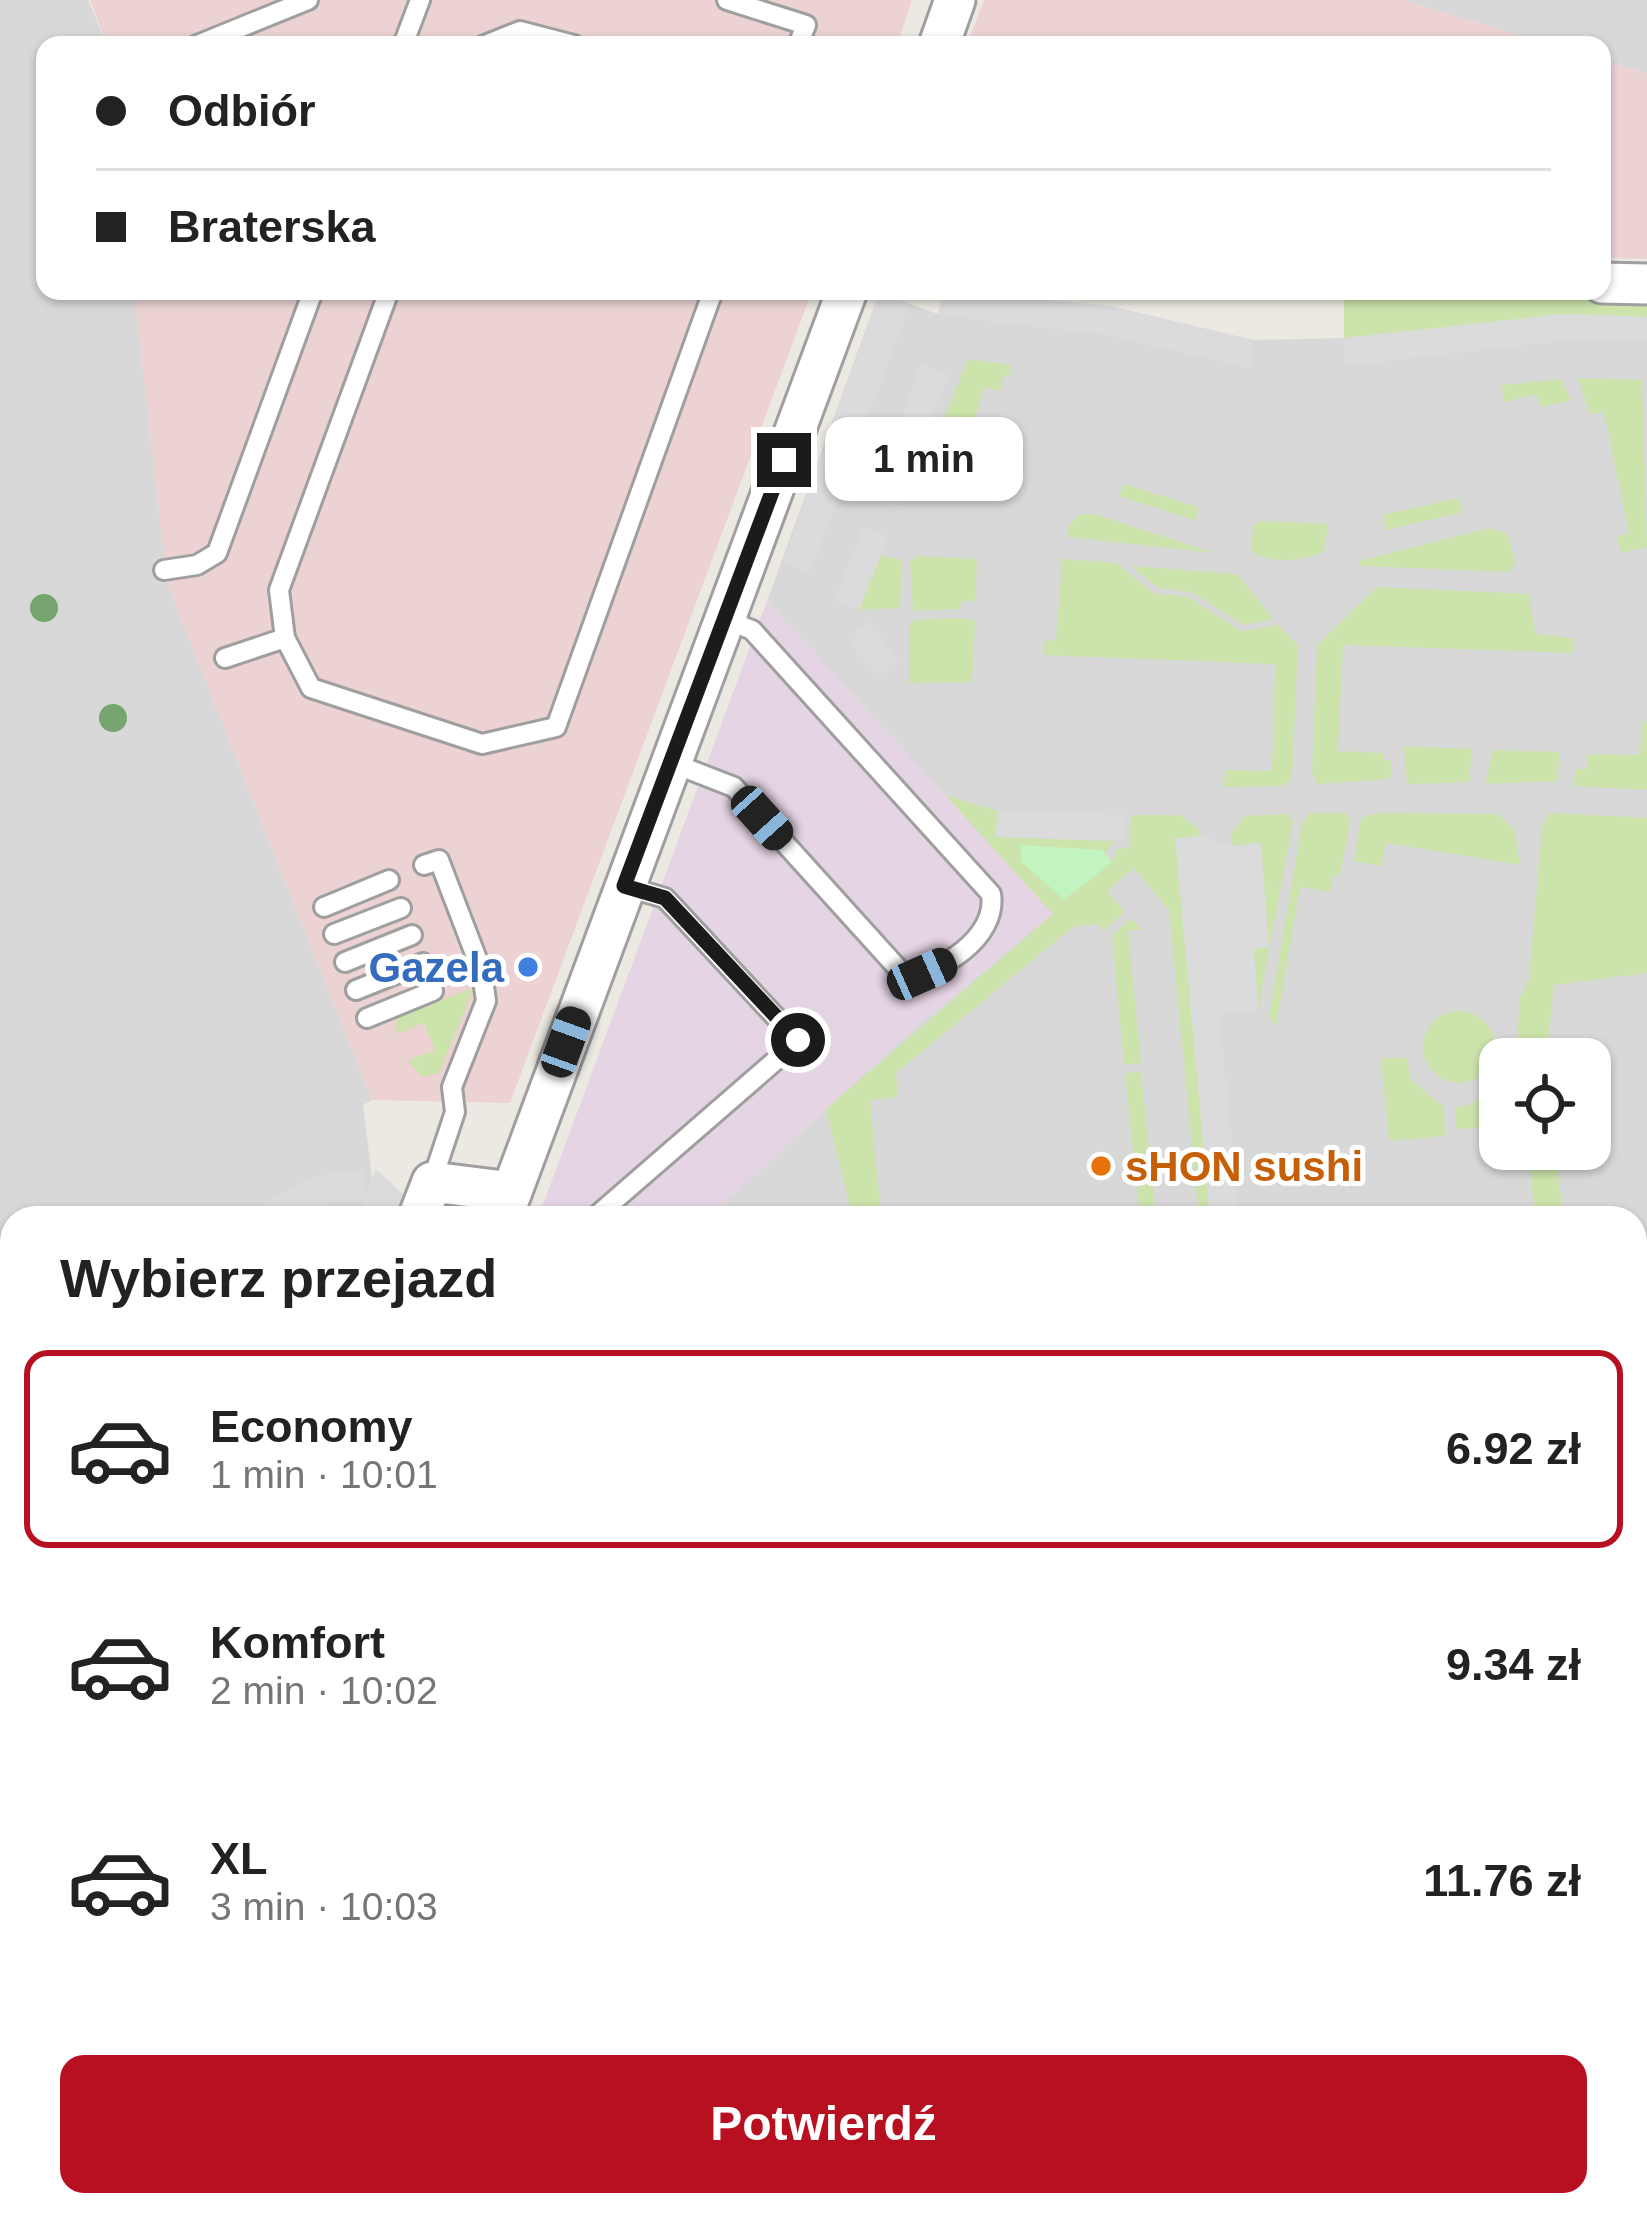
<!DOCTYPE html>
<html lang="pl">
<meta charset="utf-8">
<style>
:root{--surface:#fff;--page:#f2f2f2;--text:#222;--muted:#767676;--line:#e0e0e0;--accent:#b71021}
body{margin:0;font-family:Arial,sans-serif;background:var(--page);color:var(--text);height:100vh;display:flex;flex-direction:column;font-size:45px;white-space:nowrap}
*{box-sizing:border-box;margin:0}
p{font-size:39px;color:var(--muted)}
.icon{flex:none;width:66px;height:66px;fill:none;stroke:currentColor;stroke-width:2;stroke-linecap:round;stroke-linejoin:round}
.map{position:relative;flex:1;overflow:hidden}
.panel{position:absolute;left:0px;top:1206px;width:1647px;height:1011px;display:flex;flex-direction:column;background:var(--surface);border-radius:36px 36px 0 0;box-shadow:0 3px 9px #0004}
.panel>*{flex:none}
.top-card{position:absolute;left:36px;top:36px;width:1575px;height:264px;border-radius:24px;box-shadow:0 3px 9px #0004;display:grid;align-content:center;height:264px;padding:0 60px;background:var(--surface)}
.buttons{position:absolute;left:1479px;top:1038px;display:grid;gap:24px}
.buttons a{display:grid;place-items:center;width:132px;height:132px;border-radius:24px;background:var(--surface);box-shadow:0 3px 9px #0004;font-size:60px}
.end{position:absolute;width:54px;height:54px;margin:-27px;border:15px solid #1b1b1b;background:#fff;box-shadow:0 0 0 6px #fff}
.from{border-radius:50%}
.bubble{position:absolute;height:84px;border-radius:24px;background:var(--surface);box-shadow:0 3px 9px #0004;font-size:39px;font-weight:700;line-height:84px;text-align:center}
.car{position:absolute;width:36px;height:72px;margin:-36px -18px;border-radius:15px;box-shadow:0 0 9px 3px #0007;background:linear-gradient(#222 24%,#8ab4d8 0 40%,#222 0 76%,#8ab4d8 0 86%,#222 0)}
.top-card b{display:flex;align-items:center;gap:42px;height:114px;font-size:45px}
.top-card b+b{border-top:3px solid var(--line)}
.top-card i{width:30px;height:30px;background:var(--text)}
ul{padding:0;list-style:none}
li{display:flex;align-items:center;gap:36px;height:198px;margin:0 24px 18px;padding:0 36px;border:6px solid transparent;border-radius:24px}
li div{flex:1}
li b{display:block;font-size:45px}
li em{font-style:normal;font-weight:700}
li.current{border-color:var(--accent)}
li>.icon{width:108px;height:108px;stroke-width:1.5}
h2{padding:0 60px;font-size:54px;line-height:144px}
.cta{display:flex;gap:24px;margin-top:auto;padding:24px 60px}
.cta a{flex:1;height:138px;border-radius:24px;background:var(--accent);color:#fff;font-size:48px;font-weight:700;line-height:138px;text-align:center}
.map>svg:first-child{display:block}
.residential{fill:#d9d8d8;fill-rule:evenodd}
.commercial{fill:#ecd2d3}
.industrial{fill:#e5d4e3}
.grass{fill:#cce3ab}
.park{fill:#c2f4c1}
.parking{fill:#dbdbdb}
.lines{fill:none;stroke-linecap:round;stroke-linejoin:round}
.service-casing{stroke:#9f9f9f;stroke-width:24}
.minor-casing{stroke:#9f9f9f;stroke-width:45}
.tertiary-casing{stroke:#9f9f9f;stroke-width:54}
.service{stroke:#fff;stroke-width:18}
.minor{stroke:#fff;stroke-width:39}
.tertiary{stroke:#fff;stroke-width:48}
.tram{stroke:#696969;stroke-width:3}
.tree{fill:#76a570}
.route{stroke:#1b1b1b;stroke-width:15}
.shop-dot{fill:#3f7fe0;stroke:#fff;stroke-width:4.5}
.food-dot{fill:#e8710a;stroke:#fff;stroke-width:4.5}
.labels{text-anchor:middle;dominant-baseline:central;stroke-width:10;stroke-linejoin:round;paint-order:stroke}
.shop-label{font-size:42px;font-weight:bold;fill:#366cbe;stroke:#fff;text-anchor:end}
.food-label{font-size:42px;font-weight:bold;fill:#c56008;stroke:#fff;text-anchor:start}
</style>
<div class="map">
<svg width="1647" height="2215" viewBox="0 0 1647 2215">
<rect width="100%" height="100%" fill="#ece8e2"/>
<!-- residential -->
<g class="residential">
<polygon points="0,0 88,0 107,45 45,45 45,291 134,291 167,583 372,1100 363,1105 377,1218 12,1218 12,1491 0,1492"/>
<polygon points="1401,0 1647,0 1647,74 1602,60 1602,45 1551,45"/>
<path d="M 943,291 L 1110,306 L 1253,340 L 1344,338 L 1564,314 L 1647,317 L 1647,1349 L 1635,1350 L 1635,1218 L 708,1218 L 903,1038 L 1053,913 L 767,601 L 879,293 L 938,314 ZM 1500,1059 L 1590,1059 L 1590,1149 L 1500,1149 Z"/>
<polygon points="1647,1444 1647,2215 656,2215 650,2205 1635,2205 1635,1445"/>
<polygon points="12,1635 12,2205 565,2205 569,2215 0,2215 0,1636"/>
</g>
<!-- commercial -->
<g class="commercial">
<polygon points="90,0 912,0 897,45 107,45"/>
<polygon points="984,0 1401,0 1551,45 967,45"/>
<polygon points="1602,60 1647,74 1647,259 1602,258"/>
<polygon points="134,291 812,291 510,1103 372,1100 167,583"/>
</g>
<!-- industrial -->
<polygon class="industrial" points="767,601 1053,913 903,1038 708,1218 538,1218"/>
<!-- grass -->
<g class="grass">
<polygon points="1477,291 1647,297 1647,317 1564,314 1344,338 1344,291"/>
<polygon points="968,359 1011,365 1010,376 1004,375 999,391 984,388 953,489 918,483"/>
<polygon points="1578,378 1642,380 1647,547 1621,553 1617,535 1629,534 1604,412 1590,414"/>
<polygon points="1561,379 1571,400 1541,407 1537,394 1504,402 1501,385"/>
<polygon points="1123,484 1198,507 1195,520 1119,496"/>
<polygon points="1459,498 1463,512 1386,530 1382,515"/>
<polygon points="1080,514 1098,515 1214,553 1068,537 1069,525"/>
<path d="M 1259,521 L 1328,524 L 1324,551 C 1306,562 1268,564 1251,551 L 1253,526 Z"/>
<polygon points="1489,528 1507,533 1516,562 1510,572 1359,566 1359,561"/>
<polygon points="881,555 902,560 900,608 859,610"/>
<polygon points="916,556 977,559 975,601 961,601 960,609 913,611 910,562"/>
<polygon points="1062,559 1116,563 1153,593 1188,597 1241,631 1278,625 1298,645 1292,779 1281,786 1223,787 1226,770 1272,771 1275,664 1043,655 1044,641 1056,640"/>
<polygon points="1131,566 1237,574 1274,619 1244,625 1191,592 1158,588"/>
<polygon points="1377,587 1529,594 1535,634 1574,638 1573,653 1343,645 1338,751 1383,753 1383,760 1392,761 1390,779 1317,784 1312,773 1317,645"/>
<polygon points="960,618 975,621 972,682 909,683 909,626 914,620"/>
<polygon points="1642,720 1647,723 1647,790 1573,786 1576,769 1587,769 1588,754 1640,755"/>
<polygon points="1404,746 1472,749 1469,782 1407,784"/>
<polygon points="1493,750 1560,752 1557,781 1485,784"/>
<polygon points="945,795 997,811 997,837 1115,841 1105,853 1102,850 1112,861 1117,849 1129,848 1131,815 1180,815 1200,830 1201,836 1176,839 1210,1218 1199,1218 1169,910 1134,868 1107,891 1125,912 1103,931 1098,924 1073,927 896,1073 898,1097 870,1100 881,1218 853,1218 826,1109 1053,914"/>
<polygon points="1309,813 1345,813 1351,819 1340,875 1333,875 1330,892 1300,887 1276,1026 1269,1016 1302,824"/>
<polygon points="1373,813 1498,814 1514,829 1520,865 1386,843 1381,866 1354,861 1360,820"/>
<polygon points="1550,813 1647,818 1647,973 1554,985 1546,1059 1515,1059 1520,998 1529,979 1542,827"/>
<polygon points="1289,814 1293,823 1258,1009 1253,948 1269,947 1260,843 1233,846 1231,835 1245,816"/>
<polygon points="1131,919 1142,929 1128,931 1141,1063 1124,1064 1112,935"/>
<polygon points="474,988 439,1073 423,1077 407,1061 435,1050 424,1023 396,1034 397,1016"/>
<circle cx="1459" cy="1047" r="36"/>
<polygon points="1381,1058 1407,1058 1411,1080 1444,1107 1445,1136 1389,1141"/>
<polygon points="1141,1072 1156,1218 1140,1218 1125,1073"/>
<polygon points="1493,1089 1500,1100 1500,1126 1456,1129 1455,1107 1469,1105"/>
<polygon points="1528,1149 1555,1149 1563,1218 1535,1218"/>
<polygon points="1647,1235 1647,1349 1635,1350 1635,1236"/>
<polygon points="8,1658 12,1781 0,1787 0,1659"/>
<polygon points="148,2205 265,2205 259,2215 153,2215"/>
<polygon points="301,2205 511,2205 515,2215 461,2215 427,2208 425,2215 306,2215"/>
<polygon points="809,2205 939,2205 964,2215 814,2215"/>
</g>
<!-- park -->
<polygon class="park" points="1020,845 1102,850 1112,862 1064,900 1022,862"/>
<!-- parking -->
<g class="parking">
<polygon points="943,291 1110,306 1253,340 1250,368 1105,335 939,315"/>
<polygon points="879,293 910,304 810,573 782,563"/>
<polygon points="1564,314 1647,317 1647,342 1569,340 1346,366 1344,338"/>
<polygon points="921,364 948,374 898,509 871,499"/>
<polygon points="863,527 888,537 859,610 834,600"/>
<polygon points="867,620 899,660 878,677 846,639"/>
<polygon points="997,811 1124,815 1123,841 996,837"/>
<polygon points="1201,836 1233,846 1261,843 1269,947 1254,949 1258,1009 1219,1014 1239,1218 1210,1218 1175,838"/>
<polygon points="376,1169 404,1195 396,1218 359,1218 364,1200 329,1203 303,1218 241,1218 306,1180 325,1175 363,1171 366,1196"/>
</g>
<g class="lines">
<!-- service casing -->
<g class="service-casing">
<g id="service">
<polyline points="727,0 806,25 798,45"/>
<polyline points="197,45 308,0"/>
<polyline points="403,45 420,0"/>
<polyline points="485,45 520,31 574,45"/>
<polyline points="389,291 279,590 285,638 311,688 482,744 556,727 713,291"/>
<polyline points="164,570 197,565 217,553 313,291"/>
<polyline points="225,658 285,638"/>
<path d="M 670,762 L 734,787 L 903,974 C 940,975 998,937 991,894 L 752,630 L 725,619"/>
<polyline points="424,865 439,860 482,972 486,1001 452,1087 455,1112 432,1181"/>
<polyline points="324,907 389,880"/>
<polyline points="334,934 401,908"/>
<polyline points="345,962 412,935"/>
<polyline points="356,990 423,963"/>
<polyline points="367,1018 433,991"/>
<polyline points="594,1218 798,1041 665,898 624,886"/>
<polyline points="0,1647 12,1646"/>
<polyline points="1635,2054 1647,2063"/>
<polyline points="523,2205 528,2215"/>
</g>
</g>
<!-- minor casing -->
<g class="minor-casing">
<g id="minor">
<polyline points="939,45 955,0"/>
<polyline points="1602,283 1647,284"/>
<polyline points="418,1218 432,1182 511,1192"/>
<polyline points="502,1218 847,291"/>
</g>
</g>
<!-- tertiary casing -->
<g class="tertiary-casing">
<g id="tertiary">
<polyline points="1635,1394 1647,1393"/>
<polyline points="0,1535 12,1534"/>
</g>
</g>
<!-- service -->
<use href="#service" class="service"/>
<!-- minor -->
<use href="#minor" class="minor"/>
<!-- tertiary -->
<use href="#tertiary" class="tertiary"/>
<!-- tram -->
<g class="tram">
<polyline points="1635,1410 1647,1409"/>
<polyline points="0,1563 12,1562"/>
</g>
</g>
<!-- trees -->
<g class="tree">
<circle cx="44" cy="608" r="14"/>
<circle cx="113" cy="718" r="14"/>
</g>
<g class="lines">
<!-- route -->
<polyline class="route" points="784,460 624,886 665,898 798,1040"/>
</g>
<!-- markers -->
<circle class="shop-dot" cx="528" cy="967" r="12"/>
<circle class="food-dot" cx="1101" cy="1166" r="12"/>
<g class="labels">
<!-- shop labels -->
<g class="shop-label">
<text x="504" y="967">Gazela</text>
</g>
<!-- food labels -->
<g class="food-label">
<text x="1125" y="1166">sHON sushi</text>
</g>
</g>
</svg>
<div class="buttons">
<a><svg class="icon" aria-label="locate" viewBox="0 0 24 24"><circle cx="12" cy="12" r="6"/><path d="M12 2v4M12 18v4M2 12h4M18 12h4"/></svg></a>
</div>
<i class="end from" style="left:798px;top:1040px"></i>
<i class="end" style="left:784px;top:460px"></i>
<div class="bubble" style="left:825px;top:417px;width:198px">1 min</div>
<i class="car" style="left:762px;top:818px;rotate:138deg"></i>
<i class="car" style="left:922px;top:974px;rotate:66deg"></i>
<i class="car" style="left:566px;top:1042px;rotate:20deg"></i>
<div class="top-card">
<b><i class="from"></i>Odbiór</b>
<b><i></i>Braterska</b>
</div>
<section class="panel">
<h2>Wybierz przejazd</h2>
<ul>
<li class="current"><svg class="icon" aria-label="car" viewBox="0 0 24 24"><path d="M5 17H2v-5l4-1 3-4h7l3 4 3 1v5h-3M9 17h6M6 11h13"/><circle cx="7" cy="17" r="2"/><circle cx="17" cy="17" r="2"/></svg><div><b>Economy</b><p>1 min · 10:01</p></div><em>6.92 zł</em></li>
<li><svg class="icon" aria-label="car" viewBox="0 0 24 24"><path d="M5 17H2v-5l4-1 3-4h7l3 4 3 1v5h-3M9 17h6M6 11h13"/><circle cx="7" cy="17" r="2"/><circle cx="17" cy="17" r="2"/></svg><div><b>Komfort</b><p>2 min · 10:02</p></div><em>9.34 zł</em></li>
<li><svg class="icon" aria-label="car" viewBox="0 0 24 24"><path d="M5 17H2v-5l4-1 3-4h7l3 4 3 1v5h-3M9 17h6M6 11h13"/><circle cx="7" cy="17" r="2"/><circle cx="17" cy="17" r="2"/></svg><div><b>XL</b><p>3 min · 10:03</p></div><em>11.76 zł</em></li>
</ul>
<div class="cta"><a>Potwierdź</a></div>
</section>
</div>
